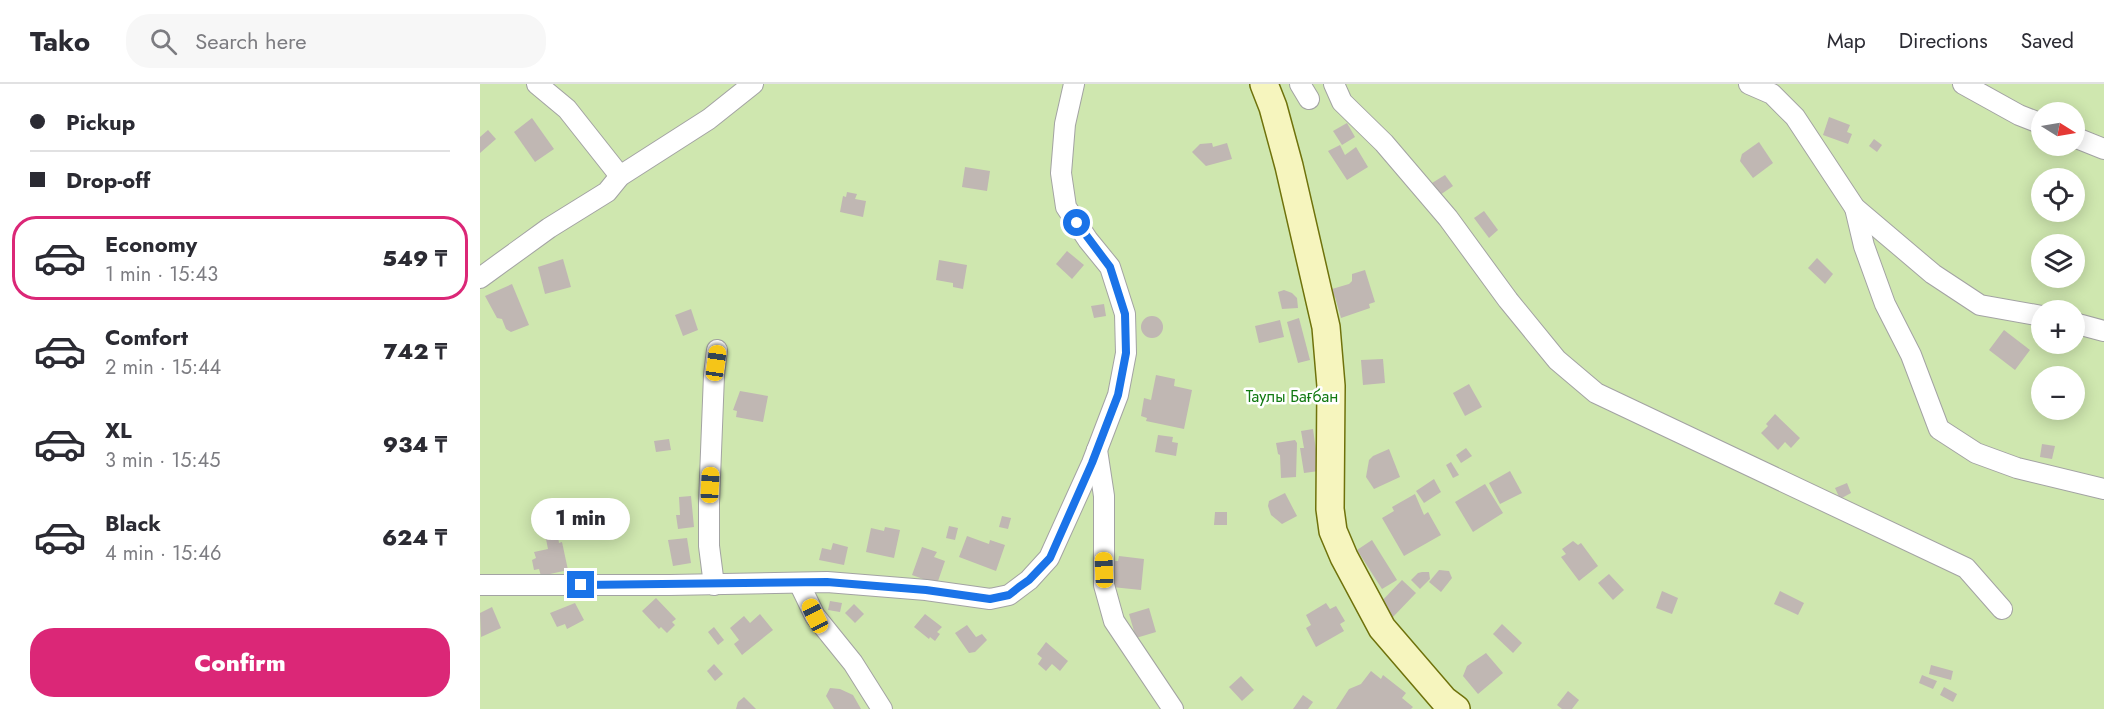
<!DOCTYPE html>
<meta charset="utf-8">
<style>
:root{--surface:#fff;--page:#f7f7f7;--text:#2b2b33;--muted:#7c7c81;--line:#e1e1e2;--accent:#db2777}
body{margin:0;font-family:Jost,sans-serif;background:var(--page);color:var(--text);height:100vh;display:flex;flex-direction:column;font-size:22px;white-space:nowrap}
*{box-sizing:border-box;margin:0}
p{font-size:20px;color:var(--muted)}
.icon{flex:none;width:33px;height:33px;fill:none;stroke:currentColor;stroke-width:2;stroke-linecap:round;stroke-linejoin:round}
.map{position:relative;flex:1;overflow:hidden}
.side{display:flex;flex-direction:column;background:var(--surface);width:480px}
.side>*{flex:none}
.banner{display:grid;align-content:center;height:132px;padding:0 30px;background:var(--surface)}
.needle{width:39px;rotate:101deg}
.fabs{position:absolute;left:1551px;top:18px;display:grid;gap:12px}
.fabs a{display:grid;place-items:center;width:54px;height:54px;border-radius:50%;background:var(--surface);box-shadow:0 3px 15px #0003;font-size:30px}
.end{position:absolute;width:27px;height:27px;margin:-14px;border:8px solid #1a73e8;background:#fff;box-shadow:0 0 0 3px #fff}
.from{border-radius:50%}
.bubble{position:absolute;height:42px;border-radius:21px;background:var(--surface);box-shadow:0 3px 15px #0003;font-size:20px;font-weight:800;line-height:42px;text-align:center}
.car{position:absolute;width:18px;height:36px;margin:-18px -9px;border-radius:8px;box-shadow:0 0 4px 2px #0007;background:linear-gradient(#f5c518 24%,#345 0 40%,#f5c518 0 76%,#345 0 86%,#f5c518 0)}
.banner b{display:flex;align-items:center;gap:21px;height:57px;font-size:22px}
.banner b+b{border-top:2px solid var(--line)}
.banner i{width:15px;height:15px;background:var(--text)}
ul{padding:0;list-style:none}
li{display:flex;align-items:center;gap:18px;height:84px;margin:0 12px 9px;padding:0 18px;border:3px solid transparent;border-radius:24px}
li div{flex:1}
li b{display:block;font-size:22px}
li em{font-style:normal;font-weight:800}
li.active{border-color:var(--accent)}
li>.icon{width:54px;height:54px;stroke-width:1.5}
.button{display:flex;gap:12px;margin-top:auto;padding:12px 30px}
.button a{flex:1;height:69px;border-radius:24px;background:var(--accent);color:#fff;font-size:24px;font-weight:800;line-height:69px;text-align:center}
header{display:flex;align-items:center;gap:36px;box-sizing:border-box;height:84px;padding:0 30px;background:var(--surface);border-bottom:2px solid var(--line)}
header strong{font-size:28px}
nav{display:flex;gap:33px;margin-inline-start:auto;font-size:21px}
.search{width:420px;height:54px;background:var(--page);display:flex;align-items:center;gap:15px;box-sizing:border-box;padding:0 21px;border-radius:24px;color:var(--muted);font-size:22px}
main{display:flex;flex:1;min-height:0}
.map>svg:first-child{display:block}
.grass{fill:#cfe7af;fill-rule:evenodd}
.building{fill:#c0b7b3}
.lines{fill:none;stroke-linecap:round;stroke-linejoin:round}
.street-casing{stroke:#a3a3a3;stroke-width:22}
.secondary-casing{stroke:#6f720b;stroke-width:30}
.street{stroke:#fff;stroke-width:20}
.secondary{stroke:#f6f5be;stroke-width:27}
.route{stroke:#1a73e8;stroke-width:8}
.labels{text-anchor:middle;dominant-baseline:central;stroke-width:5;stroke-linejoin:round;paint-order:stroke}
.park-label{font-size:16px;fill:#117912;stroke:#fff}
</style>
<header>
<strong>Tako</strong>
<div class="search"><svg class="icon" aria-label="search" viewBox="0 0 24 24"><circle cx="10" cy="10" r="6"/><path d="M15 15l6 6"/></svg>Search here</div>
<nav><a>Map</a><a>Directions</a><a>Saved</a></nav>
</header>
<main>
<section class="side">
<div class="banner">
<b><i class="from"></i>Pickup</b>
<b><i></i>Drop-off</b>
</div>
<ul>
<li class="active"><svg class="icon" aria-label="car" viewBox="0 0 24 24"><path d="M5 17H2v-5l4-1 3-4h7l3 4 3 1v5h-3M9 17h6M6 11h13"/><circle cx="7" cy="17" r="2"/><circle cx="17" cy="17" r="2"/></svg><div><b>Economy</b><p>1 min · 15:43</p></div><em>549 ₸</em></li>
<li><svg class="icon" aria-label="car" viewBox="0 0 24 24"><path d="M5 17H2v-5l4-1 3-4h7l3 4 3 1v5h-3M9 17h6M6 11h13"/><circle cx="7" cy="17" r="2"/><circle cx="17" cy="17" r="2"/></svg><div><b>Comfort</b><p>2 min · 15:44</p></div><em>742 ₸</em></li>
<li><svg class="icon" aria-label="car" viewBox="0 0 24 24"><path d="M5 17H2v-5l4-1 3-4h7l3 4 3 1v5h-3M9 17h6M6 11h13"/><circle cx="7" cy="17" r="2"/><circle cx="17" cy="17" r="2"/></svg><div><b>XL</b><p>3 min · 15:45</p></div><em>934 ₸</em></li>
<li><svg class="icon" aria-label="car" viewBox="0 0 24 24"><path d="M5 17H2v-5l4-1 3-4h7l3 4 3 1v5h-3M9 17h6M6 11h13"/><circle cx="7" cy="17" r="2"/><circle cx="17" cy="17" r="2"/></svg><div><b>Black</b><p>4 min · 15:46</p></div><em>624 ₸</em></li>
</ul>
<div class="button"><a>Confirm</a></div>
</section>
<div class="map">
<svg width="1624" height="625" viewBox="0 0 1624 625">
<rect width="100%" height="100%" fill="#f0ece6"/>
<!-- grass -->
<path class="grass" d="M 0,0 L 1624,0 L 1624,625 L 0,625 ZM 1562,28 L 1594,28 L 1594,62 L 1562,62 ZM 1562,94 L 1594,94 L 1594,128 L 1562,128 ZM 1562,160 L 1594,160 L 1594,194 L 1562,194 ZM 1562,226 L 1594,226 L 1594,260 L 1562,260 ZM 1562,292 L 1594,292 L 1594,326 L 1562,326 Z"/>
<!-- building -->
<g class="building">
<polygon points="1349,33 1370,41 1367,48 1372,50 1368,60 1343,51"/>
<polygon points="52,34 74,65 55,78 34,48"/>
<polygon points="867,39 875,53 862,61 853,47"/>
<polygon points="8,46 16,55 0,69 0,53"/>
<polygon points="1394,55 1402,61 1397,68 1389,62"/>
<polygon points="1279,58 1293,79 1273,94 1260,77 1262,70"/>
<polygon points="732,59 733,63 747,59 752,75 726,82 712,68 720,60"/>
<polygon points="860,61 865,71 876,63 888,83 867,96 848,67"/>
<polygon points="485,83 510,87 507,107 482,103"/>
<polygon points="965,91 973,102 960,111 952,99"/>
<polygon points="367,108 377,110 375,115 386,117 383,133 360,128 363,112 366,113"/>
<polygon points="1004,127 1018,146 1009,154 994,134"/>
<polygon points="587,167 604,181 592,195 576,180"/>
<polygon points="1337,174 1353,190 1345,200 1328,184"/>
<polygon points="83,175 91,203 65,210 58,183"/>
<polygon points="459,176 487,181 483,205 473,203 473,199 456,196"/>
<polygon points="885,186 895,218 889,220 890,224 861,234 855,213 851,210 852,205 869,200 872,197 872,190"/>
<polygon points="32,200 49,241 31,248 26,245 22,235 17,234 5,212"/>
<polygon points="804,206 812,209 817,214 818,224 802,225 798,208"/>
<polygon points="624,220 626,232 614,234 611,222"/>
<polygon points="211,225 218,246 203,252 195,231"/>
<circle cx="672" cy="243" r="11"/>
<polygon points="819,234 830,276 818,279 807,238"/>
<polygon points="800,236 804,253 779,259 775,242"/>
<polygon points="1524,246 1550,266 1535,286 1509,266"/>
<polygon points="903,275 905,299 883,301 881,276"/>
<polygon points="676,291 695,295 694,302 712,306 704,345 666,337 667,334 661,332 664,314 671,316"/>
<polygon points="989,300 1002,323 985,332 973,309"/>
<polygon points="260,307 288,312 283,338 256,333 257,327 253,326"/>
<polygon points="1295,330 1320,354 1311,364 1305,358 1298,366 1281,349 1288,342 1286,340"/>
<polygon points="833,345 839,387 824,389 820,364 824,364 821,347"/>
<polygon points="678,351 693,353 692,358 698,359 696,372 675,368"/>
<polygon points="189,355 191,366 176,368 174,357"/>
<polygon points="815,356 817,359 816,393 801,394 800,371 798,370 796,359"/>
<polygon points="1562,360 1575,362 1572,375 1560,373"/>
<polygon points="986,364 992,372 981,379 976,371"/>
<polygon points="909,365 920,393 894,405 886,393 889,376 893,372"/>
<polygon points="971,378 979,391 973,394 966,381"/>
<polygon points="1030,387 1042,409 1020,420 1009,399"/>
<polygon points="954,395 961,408 944,419 936,407"/>
<polygon points="1367,399 1371,409 1360,415 1355,404"/>
<polygon points="1005,400 1023,429 993,448 975,418"/>
<polygon points="805,409 817,432 802,440 791,431 788,422 789,417"/>
<polygon points="935,410 944,431 948,428 961,451 924,472 902,434 914,427 912,423"/>
<polygon points="211,412 214,443 198,445 196,431 200,431 199,413"/>
<polygon points="735,428 747,428 747,441 734,441"/>
<polygon points="522,432 531,434 528,445 519,443"/>
<polygon points="469,442 478,444 475,456 466,454"/>
<polygon points="405,443 420,446 414,474 386,468 391,444 404,447"/>
<polygon points="487,452 509,460 510,456 525,461 516,487 479,473"/>
<polygon points="78,453 79,459 82,458 88,486 61,492 59,485 54,486 52,476 56,474 54,468 68,465 66,455"/>
<polygon points="207,454 211,479 193,482 188,456"/>
<polygon points="892,456 917,496 902,505 877,466"/>
<polygon points="1093,457 1098,461 1101,459 1118,482 1099,497 1081,473 1086,470 1082,465"/>
<polygon points="353,459 368,463 364,481 339,476 342,464 351,466"/>
<polygon points="442,463 457,468 454,473 465,477 457,500 432,491"/>
<polygon points="639,472 664,475 661,506 632,503 635,477 638,477"/>
<polygon points="959,486 969,487 972,494 961,508 949,498"/>
<polygon points="942,488 949,488 950,495 940,505 931,496 938,489"/>
<polygon points="1129,490 1144,506 1133,516 1118,499"/>
<polygon points="922,496 936,509 912,534 898,521"/>
<polygon points="1182,507 1198,514 1192,530 1176,524"/>
<polygon points="1300,507 1324,519 1318,531 1294,520"/>
<polygon points="176,514 196,535 192,538 195,541 187,549 181,543 179,545 162,527"/>
<polygon points="350,517 362,519 360,528 348,526"/>
<polygon points="95,519 104,536 87,545 85,540 77,543 70,529"/>
<polygon points="846,519 850,525 856,522 865,537 860,540 864,547 836,563 826,544 831,541 826,531"/>
<polygon points="374,520 384,530 375,539 365,529"/>
<polygon points="12,523 21,544 1,553 0,529"/>
<polygon points="669,524 676,548 656,554 649,530"/>
<polygon points="280,530 293,546 262,571 254,560 259,556 250,544 264,532 270,539"/>
<polygon points="445,530 462,543 457,548 460,550 455,557 450,553 449,555 434,543"/>
<polygon points="1022,540 1042,559 1033,569 1013,550"/>
<polygon points="487,541 496,553 502,550 507,556 495,568 489,569 475,549"/>
<polygon points="234,543 244,556 238,561 228,548"/>
<polygon points="566,558 588,577 580,587 572,580 566,587 558,580 562,574 557,570"/>
<polygon points="1006,569 1023,589 998,610 983,592 987,582"/>
<polygon points="234,580 243,590 235,597 227,587"/>
<polygon points="1451,581 1473,587 1471,596 1449,590"/>
<polygon points="891,587 901,595 903,591 926,609 922,614 933,623 931,625 856,625 869,605 881,600"/>
<polygon points="1442,591 1457,597 1453,605 1439,599"/>
<polygon points="761,592 774,606 762,617 749,603"/>
<polygon points="1464,603 1477,610 1473,618 1460,611"/>
<polygon points="350,604 360,605 373,611 381,625 354,625 346,612"/>
<polygon points="1088,607 1099,616 1092,625 1082,625 1077,621"/>
<polygon points="823,611 833,618 828,625 813,625"/>
<polygon points="264,613 276,625 256,625 258,618"/>
</g>
<g class="lines">
<!-- street casing -->
<g class="street-casing">
<g id="street">
<polyline points="57,0 87,25 140,92"/>
<polyline points="820,0 829,15"/>
<polyline points="854,0 862,18 904,59 968,134 1028,216 1077,276 1116,309 1486,484 1522,525"/>
<polyline points="1269,0 1292,10 1315,33 1375,124 1453,190 1500,221 1562,232"/>
<polyline points="1483,0 1539,31 1562,40"/>
<polyline points="1594,53 1624,65"/>
<polyline points="1375,124 1384,162 1405,220 1431,271 1459,345 1496,369 1537,384 1624,405"/>
<polyline points="0,194 69,144 127,108 140,92 229,35 273,0"/>
<polyline points="1594,239 1624,247"/>
<polyline points="617,366 624,412 624,501 634,537 693,625"/>
<polyline points="319,499 335,532 373,579 402,625"/>
<polyline points="0,501 190,501 347,498 446,506 510,515 529,511 549,496 569,474 612,379 638,311 646,269 645,230 630,183 608,156 586,123 581,89 585,40 594,0"/>
<polyline points="234,501 229,462 229,419 234,291 237,266"/>
</g>
</g>
<!-- secondary casing -->
<g class="secondary-casing">
<polyline id="secondary" points="784,0 793,23 809,82 846,243 851,302 850,425 853,447 864,473 902,544 964,616 976,625"/>
</g>
<!-- street -->
<use href="#street" class="street"/>
<!-- secondary -->
<use href="#secondary" class="secondary"/>
</g>
<g class="lines">
<!-- route -->
<polyline class="route" points="101,501 347,498 446,506 510,515 529,511 539,503 549,496 570,474 612,379 638,311 646,269 645,230 630,183 597,139"/>
</g>
<g class="labels">
<!-- park labels -->
<g class="park-label">
<text x="812" y="312">Таулы Бағбан</text>
</g>
</g>
</svg>
<div class="fabs">
<a><svg class="needle" viewBox="-14 -14 28 28"><path d="M0-13l5 13h-10z" fill="#e53935"/><path d="M0 13l5-13h-10z" fill="#7c7c81"/></svg></a>
<a><svg class="icon" aria-label="locate" viewBox="0 0 24 24"><circle cx="12" cy="12" r="6"/><path d="M12 2v4M12 18v4M2 12h4M18 12h4"/></svg></a>
<a><svg class="icon" aria-label="layers" viewBox="0 0 24 24"><path d="M12 4l9 5-9 5-9-5zM3 14l9 5 9-5"/></svg></a>
<a>+</a>
<a>−</a>
</div>
<i class="end from" style="left:597px;top:139px"></i>
<i class="end" style="left:101px;top:501px"></i>
<div class="bubble" style="left:51px;top:414px;width:99px">1 min</div>
<i class="car" style="left:236px;top:279px;rotate:8deg"></i>
<i class="car" style="left:230px;top:401px;rotate:3deg"></i>
<i class="car" style="left:624px;top:486px;rotate:358deg"></i>
<i class="car" style="left:335px;top:532px;rotate:334deg"></i>
</div>
</main>
